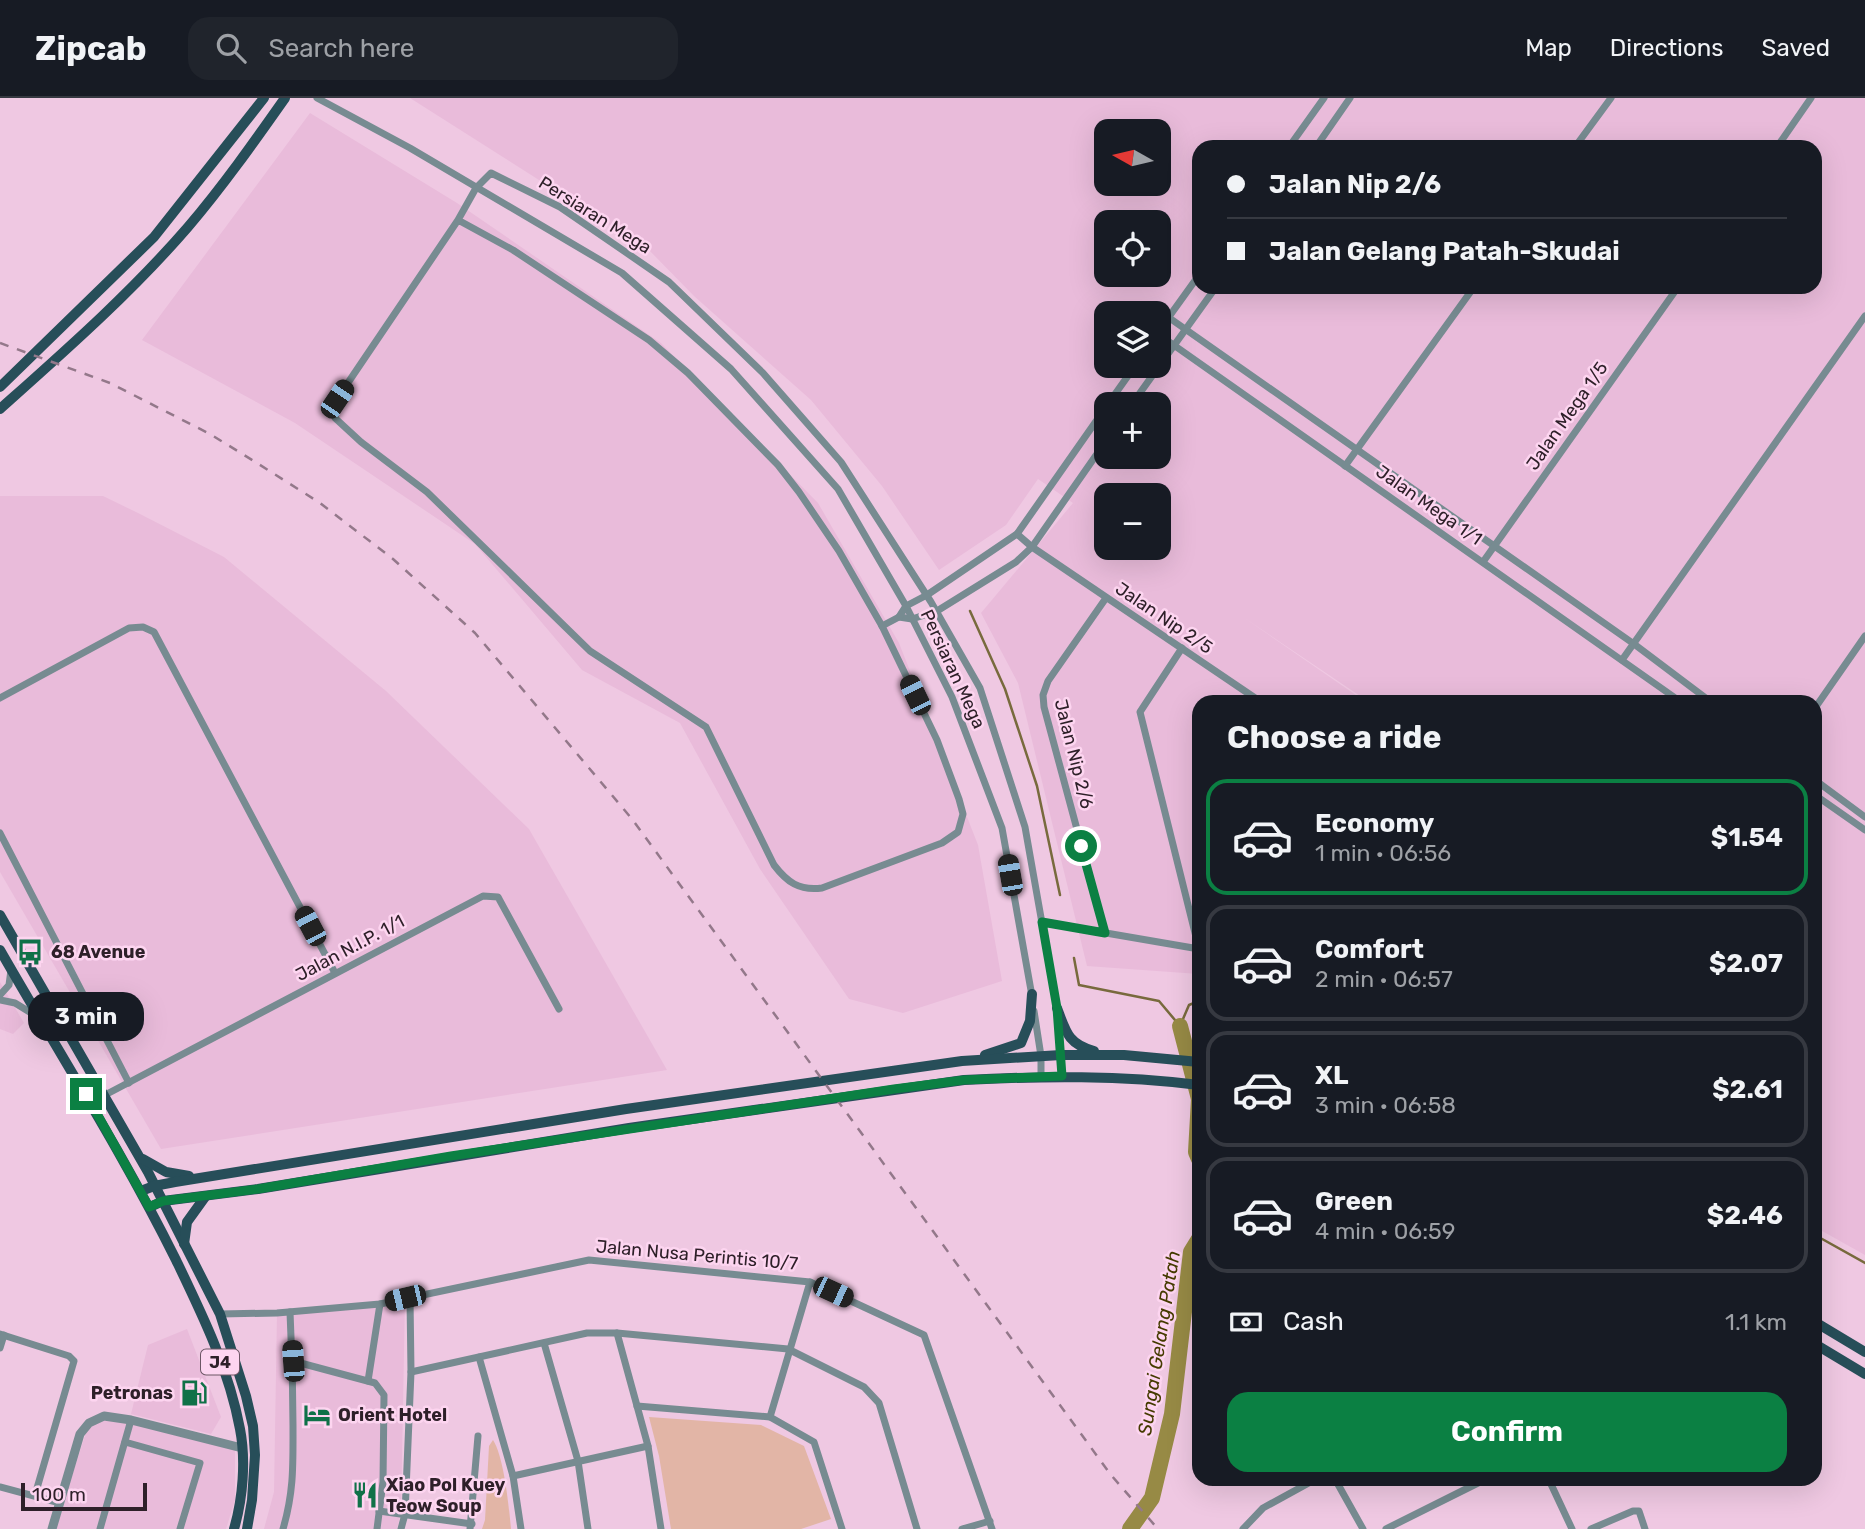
<!DOCTYPE html>
<meta charset="utf-8">
<style>
:root{--surface:#171b24;--page:#20242c;--text:#f1f3f6;--muted:#9ea1a6;--line:#363941;--accent:#0b8043}
body{margin:0;font-family:Rubik,sans-serif;background:var(--page);color:var(--text);height:100vh;display:flex;flex-direction:column;font-size:26px;white-space:nowrap}
*{box-sizing:border-box;margin:0}
p{font-size:23px;color:var(--muted)}
.icon{flex:none;width:38px;height:38px;fill:none;stroke:currentColor;stroke-width:2;stroke-linecap:round;stroke-linejoin:round}
.map{position:relative;flex:1;overflow:hidden}
.drawer{position:absolute;left:1192px;top:597px;width:630px;height:791px;display:flex;flex-direction:column;background:var(--surface);border-radius:21px;box-shadow:0 7px 28px #0002}
.drawer>*{flex:none}
.guide{position:absolute;left:1192px;top:42px;width:630px;height:154px;border-radius:21px;box-shadow:0 7px 28px #0002;display:grid;align-content:center;height:154px;padding:0 35px;background:var(--surface)}
.needle{width:46px;rotate:278deg}
.controls{position:absolute;left:1094px;top:21px;display:grid;gap:14px}
.controls a{display:grid;place-items:center;width:77px;height:77px;border-radius:14px;background:var(--surface);box-shadow:0 7px 28px #0002;font-size:35px}
.scale{position:absolute;left:21px;bottom:18px;width:126px;box-sizing:border-box;padding-left:7px;border:4px solid #2e2029;border-top:0;font-size:19px;line-height:24px;white-space:nowrap;color:#2e2029;-webkit-text-stroke:5px #fdd5f0;paint-order:stroke}
.end{position:absolute;width:32px;height:32px;margin:-16px;border:9px solid #0b8043;background:#fff;box-shadow:0 0 0 4px #fff}
.from{border-radius:50%}
.bubble{position:absolute;height:49px;border-radius:21px;background:var(--surface);box-shadow:0 7px 28px #0002;font-size:23px;font-weight:700;line-height:49px;text-align:center}
.car{position:absolute;width:21px;height:42px;margin:-21px -10px;border-radius:9px;box-shadow:0 0 5px 2px #0007;background:linear-gradient(#222 24%,#8ab4d8 0 40%,#222 0 76%,#8ab4d8 0 86%,#222 0)}
.guide b{display:flex;align-items:center;gap:24px;height:66px;font-size:26px}
.guide b+b{border-top:2px solid var(--line)}
.guide i{width:18px;height:18px;background:var(--text)}
ul{padding:0;list-style:none}
li{display:flex;align-items:center;gap:21px;height:116px;margin:0 14px 10px;padding:0 21px;border:4px solid var(--line);border-radius:21px}
li div{flex:1}
li b{display:block;font-size:26px}
li em{font-style:normal;font-weight:700}
li.selected{border-color:var(--accent)}
li>.icon{width:63px;height:63px;stroke-width:1.5}
h2{padding:0 35px;font-size:32px;line-height:84px}
.pay{display:flex;align-items:center;gap:18px;height:77px;padding:0 35px;font-size:26px}
.pay p{margin-inline-start:auto}
.cta{display:flex;gap:14px;margin-top:auto;padding:14px 35px}
.cta a{flex:1;height:80px;border-radius:21px;background:var(--accent);color:#fff;font-size:28px;font-weight:700;line-height:80px;text-align:center}
header{display:flex;align-items:center;gap:42px;box-sizing:border-box;height:98px;padding:0 35px;background:var(--surface);border-bottom:2px solid var(--line)}
header strong{font-size:33px}
nav{display:flex;gap:38px;margin-inline-start:auto;font-size:24px}
.search{width:490px;height:63px;background:var(--page);display:flex;align-items:center;gap:18px;box-sizing:border-box;padding:0 24px;border-radius:21px;color:var(--muted);font-size:26px}
.map>svg:first-child{display:block}
.built{fill:#e9bbda;fill-rule:evenodd}
.green{fill:#e2b5a6}
.lines{fill:none;stroke-linecap:round;stroke-linejoin:round}
.stream{stroke:#786a3d;stroke-width:2.5}
.river{stroke:#978a45;stroke-width:16}
.minor{stroke:#778b91;stroke-width:7}
.tertiary{stroke:#778b91;stroke-width:9}
.primary{stroke:#274e59;stroke-width:10}
.rail{stroke:#93788a;stroke-width:2.5;stroke-dasharray:9 9;stroke-linecap:butt}
.route{stroke:#0b8043;stroke-width:9}
.labels{text-anchor:middle;dominant-baseline:central;stroke-width:5;stroke-linejoin:round;paint-order:stroke}
.shield{fill:#fdd5f0;stroke:#6c5665;stroke-width:2}
.shield-label{font-size:16px;font-weight:bold;fill:#2e2029}
.street-label{font-size:18px;fill:#2e2029;stroke:#fdd5f0}
.poi-label{font-size:18px;font-weight:bold;fill:#2e2029;stroke:#fdd5f0;text-anchor:start}
.water-label{font-size:19px;font-style:italic;fill:#453b00;stroke:#fdd5f0}
</style>
<header>
<strong>Zipcab</strong>
<div class="search"><svg class="icon" aria-label="search" viewBox="0 0 24 24"><circle cx="10" cy="10" r="6"/><path d="M15 15l6 6"/></svg>Search here</div>
<nav><a>Map</a><a>Directions</a><a>Saved</a></nav>
</header>
<div class="map">
<svg width="1865" height="1431" viewBox="0 0 1865 1431">
<rect width="100%" height="100%" fill="#efc8e2"/>
<!-- built -->
<g class="built">
<path d="M 410,0 L 1865,0 L 1865,1157 L 1815,1129 L 1815,604 L 1369,604 L 1243,519 L 1366,604 L 1199,604 L 1199,876 L 1087,868 L 1018,585 L 981,515 L 1073,405 L 1038,381 L 1006,427 L 939,472 L 882,388 L 811,302 L 694,198 L 649,152 ZM 1106,33 L 1158,33 L 1158,86 L 1106,86 ZM 1199,49 L 1815,49 L 1815,189 L 1199,189 ZM 1106,124 L 1158,124 L 1158,177 L 1106,177 ZM 1106,215 L 1158,215 L 1158,268 L 1106,268 ZM 1106,306 L 1158,306 L 1158,359 L 1106,359 ZM 1106,397 L 1158,397 L 1158,450 L 1106,450 Z"/>
<polygon points="310,15 457,105 661,245 818,405 899,545 978,747 1002,883 903,915 849,901 760,771 680,625 582,572 475,446 295,325 142,242"/>
<polygon points="0,398 103,398 138,415 224,459 386,593 529,731 667,972 161,1051 0,774"/>
<polygon points="0,884 24,925 13,936 0,931"/>
<polygon points="405,1201 401,1415 397,1431 264,1431 274,1394 277,1215"/>
<polygon points="187,1231 221,1319 211,1336 131,1316 148,1247"/>
<polygon points="104,1318 235,1348 235,1402 226,1431 55,1431 89,1325"/>
</g>
<!-- green -->
<g class="green">
<polygon points="649,1319 761,1327 804,1348 831,1421 801,1431 671,1431 659,1358"/>
<path d="M 493,1342 C 504,1359 509,1409 511,1431 L 482,1431 L 485,1422 L 489,1348 Z"/>
</g>
<g class="lines">
<!-- stream -->
<g class="stream">
<polyline points="970,513 1005,591 1037,688 1060,797"/>
<polyline points="1074,860 1079,887 1159,903 1180,928 1189,907 1199,903"/>
<polyline points="1815,1137 1865,1165"/>
</g>
<!-- river -->
<g class="river">
<polyline points="1180,928 1199,1001"/>
<polyline points="1199,1001 1196,1054 1199,1061"/>
<polyline points="1130,1431 1152,1400 1172,1316 1191,1154 1199,1141"/>
</g>
<!-- minor -->
<g class="minor">
<polyline points="317,0 410,50 622,175 731,271 838,391 906,508 952,599 1002,730 1032,898"/>
<polyline points="1289,49 1324,0"/>
<polyline points="1316,49 1350,0"/>
<polyline points="1575,49 1611,0"/>
<polyline points="1777,49 1811,0"/>
<path d="M 458,122 L 513,152 L 649,242 L 688,275 L 778,367 L 799,394 L 839,453 L 882,528 L 937,642 L 959,701 L 963,716 L 958,734 L 942,745 L 822,790 C 799,793 787,784 774,767 L 706,629 L 590,553 L 427,394 L 361,344 L 335,320 L 337,301 L 458,122 L 476,90 L 491,75 L 560,109 L 669,184 L 763,275 L 841,364 L 931,504 L 980,590 L 1025,729 L 1057,910 L 1062,978"/>
<polyline points="1168,219 1634,546 1711,604"/>
<polyline points="1158,234 1199,177"/>
<polyline points="1158,236 1681,604"/>
<polyline points="1108,306 1135,268"/>
<polyline points="1132,306 1216,189"/>
<polyline points="1345,368 1474,189"/>
<polyline points="1017,436 1032,449 1261,604"/>
<polyline points="1483,464 1678,189"/>
<polyline points="899,519 912,521 937,513 1016,464 1032,449 1106,343"/>
<polyline points="882,528 899,519 906,508 927,497 1017,436 1106,309"/>
<polyline points="1182,550 1140,614 1199,851"/>
<polyline points="1622,562 1865,218"/>
<polyline points="0,600 129,530 143,529 154,534 335,875"/>
<polyline points="1815,610 1865,538"/>
<polyline points="1815,682 1865,719"/>
<polyline points="1815,697 1865,732"/>
<polyline points="0,735 129,985"/>
<polyline points="1042,824 1199,851"/>
<polyline points="1105,835 1044,609 1043,597 1048,583 1106,500"/>
<polyline points="0,897 9,887 11,872"/>
<polyline points="0,902 15,905 36,918"/>
<polyline points="1034,913 1041,958 1041,978"/>
<polyline points="105,997 483,798 498,799 559,911"/>
<polyline points="220,1216 277,1215 380,1206 589,1162 810,1184 924,1237 992,1431"/>
<polyline points="617,1235 648,1348 661,1431"/>
<polyline points="0,1236 69,1258 74,1263 35,1397"/>
<polyline points="544,1245 578,1363 588,1431"/>
<polyline points="0,1250 4,1237"/>
<polyline points="479,1259 513,1378 521,1431"/>
<polyline points="293,1263 375,1285 384,1297 383,1384 377,1431"/>
<polyline points="411,1274 587,1235 617,1235 788,1251 864,1289 879,1305 917,1431"/>
<polyline points="368,1283 380,1206"/>
<polyline points="637,1308 770,1319 814,1344 842,1431"/>
<polyline points="770,1319 810,1184"/>
<polyline points="125,1344 200,1365 180,1431"/>
<polyline points="513,1378 648,1348"/>
<polyline points="1335,1381 1363,1431"/>
<polyline points="1546,1381 1550,1384 1572,1431"/>
<polyline points="0,1389 60,1405"/>
<polyline points="379,1413 472,1426"/>
<polyline points="100,1431 131,1322"/>
<path d="M 283,1431 C 294,1393 293,1367 293,1328 C 293,1290 292,1252 290,1214"/>
<polyline points="401,1431 405,1416 411,1274 410,1200"/>
<polyline points="470,1431 478,1338"/>
<polyline points="962,1431 990,1423"/>
<polyline points="1243,1431 1263,1410 1316,1381"/>
<polyline points="1386,1431 1486,1381"/>
<polyline points="1591,1431 1633,1413 1639,1413 1645,1431"/>
</g>
<!-- tertiary -->
<polyline class="tertiary" points="52,1431 80,1336 89,1325 104,1318 131,1322 242,1350"/>
<!-- primary -->
<g class="primary">
<polyline points="0,289 154,139 264,0"/>
<path d="M 0,311 C 65,253 131,195 188,129 C 223,88 254,44 285,0"/>
<polyline points="0,817 148,1074 220,1216 246,1298 253,1328 255,1357 252,1402 247,1431"/>
<path d="M 0,852 C 59,955 123,1055 176,1162 C 202,1216 229,1271 240,1331 C 246,1362 243,1400 234,1431"/>
<path d="M 1057,910 C 1066,934 1068,946 1094,953"/>
<polyline points="985,957 1021,945 1030,923 1032,896"/>
<polyline points="143,1061 166,1074 189,1078"/>
<polyline points="141,1093 154,1088 175,1084 626,1011 962,963 1061,957 1124,957 1199,964"/>
<path d="M 150,1109 L 163,1103 L 258,1091 L 629,1030 L 964,982 C 1043,978 1120,977 1199,987"/>
<polyline points="184,1146 187,1124 205,1099"/>
<polyline points="1815,1224 1865,1254"/>
<polyline points="1815,1246 1865,1276"/>
</g>
<!-- rail -->
<polyline class="rail" points="0,245 110,285 210,336 257,365 320,405 393,461 475,535 632,721 1111,1377 1158,1431"/>
</g>
<g class="lines">
<!-- route -->
<polyline class="route" points="86,996 149,1109 163,1103 258,1091 451,1058 894,991 964,982 1062,978 1057,910 1042,824 1105,835 1081,748"/>
</g>
<!-- icons -->
<defs>
<g id="bus-bare" transform="scale(2.1)"><path d="M-5-6H5V4H4V6H2V4H-2V6H-4V4H-5ZM-3.5-4V0h7V-4ZM-3.5 1.2v1.5H-2V1.2ZM2 1.2v1.5H3.5V1.2Z" fill="#0f7148" stroke="#fdd5f0" stroke-width="2.5" paint-order="stroke"/></g>
<g id="fuel-bare" transform="scale(2.1)"><path d="M-5.5-6h7V0h2V4h1.3V-2.5L3-4.5l.8-.8L6-3V5H2.5V1h-1V6h-7ZM-4.2-4.7v3.2H.2V-4.7Z" fill="#0f7148" stroke="#fdd5f0" stroke-width="2.5" paint-order="stroke"/></g>
<g id="hotel-bare" transform="scale(2.1)"><path d="M-6-4.5h1.5V1H6V5H4.5V3h-9V5H-6ZM-4 0a1.8 1.8 0 1 1 3.6 0ZM.5 0V-2.5h3Q6-2.5 6 0Z" fill="#0f7148" stroke="#fdd5f0" stroke-width="2.5" paint-order="stroke"/></g>
<g id="restaurant-bare" transform="scale(2.1)"><path d="M-5-6h1v4h1v-4h1v4h1v-4h1v5L-1.5 .5V6h-2V.5L-5-1ZM5-6V6H3V1.5H1.5Q1.5-4 5-6Z" fill="#0f7148" stroke="#fdd5f0" stroke-width="2.5" paint-order="stroke"/></g>
</defs>
<g fill-rule="evenodd">
<use href="#bus-bare" x="30" y="854"/>
<use href="#fuel-bare" x="194" y="1295"/>
<use href="#hotel-bare" x="317" y="1317"/>
<use href="#restaurant-bare" x="365" y="1397"/>
</g>
<g class="labels">
<!-- shield labels -->
<rect class="shield" x="201" y="1251.5" width="38" height="25" rx="5"/>
<g class="shield-label">
<text x="220" y="1264">J4</text>
</g>
<!-- street labels -->
<g class="street-label">
<text transform="translate(595 117) rotate(32)">Persiaran Mega</text>
<text transform="translate(1567 318) rotate(-55)">Jalan Mega 1/5</text>
<text transform="translate(1429 407) rotate(35)">Jalan Mega 1/1</text>
<text transform="translate(1164 520) rotate(34)">Jalan Nip 2/5</text>
<text transform="translate(953 571) rotate(65)">Persiaran Mega</text>
<text transform="translate(1074 656) rotate(76)">Jalan Nip 2/6</text>
<text transform="translate(350 850) rotate(-28)">Jalan N.I.P. 1/1</text>
<text transform="translate(697 1157) rotate(5)">Jalan Nusa Perintis 10/7</text>
</g>
<!-- poi labels -->
<g class="poi-label">
<text x="51" y="854">68 Avenue</text>
<text x="173" y="1295" text-anchor="end">Petronas</text>
<text x="338" y="1317">Orient Hotel</text>
<text x="386" y="1387">Xiao Pol Kuey<tspan x="386" dy="21">Teow Soup</tspan></text>
</g>
<!-- water labels -->
<g class="water-label">
<text transform="translate(1159 1245) rotate(-81)">Sungai Gelang Patah</text>
</g>
</g>
</svg>
<div class="controls">
<a><svg class="needle" viewBox="-14 -14 28 28"><path d="M0-13l5 13h-10z" fill="#e53935"/><path d="M0 13l5-13h-10z" fill="#9ea1a6"/></svg></a>
<a><svg class="icon" aria-label="locate" viewBox="0 0 24 24"><circle cx="12" cy="12" r="6"/><path d="M12 2v4M12 18v4M2 12h4M18 12h4"/></svg></a>
<a><svg class="icon" aria-label="layers" viewBox="0 0 24 24"><path d="M12 4l9 5-9 5-9-5zM3 14l9 5 9-5"/></svg></a>
<a>+</a>
<a>−</a>
</div>
<div class="scale">100 m</div>
<i class="end from" style="left:1081px;top:748px"></i>
<i class="end" style="left:86px;top:996px"></i>
<div class="bubble" style="left:28px;top:894px;width:116px">3 min</div>
<i class="car" style="left:337px;top:301px;rotate:34deg"></i>
<i class="car" style="left:915px;top:597px;rotate:334deg"></i>
<i class="car" style="left:1010px;top:777px;rotate:350deg"></i>
<i class="car" style="left:310px;top:828px;rotate:332deg"></i>
<i class="car" style="left:833px;top:1194px;rotate:115deg"></i>
<i class="car" style="left:405px;top:1200px;rotate:257deg"></i>
<i class="car" style="left:293px;top:1263px;rotate:356deg"></i>
<div class="guide">
<b><i class="from"></i>Jalan Nip 2/6</b>
<b><i></i>Jalan Gelang Patah-Skudai</b>
</div>
<section class="drawer">
<h2>Choose a ride</h2>
<ul>
<li class="selected"><svg class="icon" aria-label="car" viewBox="0 0 24 24"><path d="M5 17H2v-5l4-1 3-4h7l3 4 3 1v5h-3M9 17h6M6 11h13"/><circle cx="7" cy="17" r="2"/><circle cx="17" cy="17" r="2"/></svg><div><b>Economy</b><p>1 min · 06:56</p></div><em>$1.54</em></li>
<li><svg class="icon" aria-label="car" viewBox="0 0 24 24"><path d="M5 17H2v-5l4-1 3-4h7l3 4 3 1v5h-3M9 17h6M6 11h13"/><circle cx="7" cy="17" r="2"/><circle cx="17" cy="17" r="2"/></svg><div><b>Comfort</b><p>2 min · 06:57</p></div><em>$2.07</em></li>
<li><svg class="icon" aria-label="car" viewBox="0 0 24 24"><path d="M5 17H2v-5l4-1 3-4h7l3 4 3 1v5h-3M9 17h6M6 11h13"/><circle cx="7" cy="17" r="2"/><circle cx="17" cy="17" r="2"/></svg><div><b>XL</b><p>3 min · 06:58</p></div><em>$2.61</em></li>
<li><svg class="icon" aria-label="car" viewBox="0 0 24 24"><path d="M5 17H2v-5l4-1 3-4h7l3 4 3 1v5h-3M9 17h6M6 11h13"/><circle cx="7" cy="17" r="2"/><circle cx="17" cy="17" r="2"/></svg><div><b>Green</b><p>4 min · 06:59</p></div><em>$2.46</em></li>
</ul>
<div class="pay"><svg class="icon" aria-label="cash" viewBox="0 0 24 24"><path d="M3 7h18v10H3z"/><circle cx="12" cy="12" r="2"/></svg>Cash<p>1.1 km</p></div>
<div class="cta"><a>Confirm</a></div>
</section>
</div>
